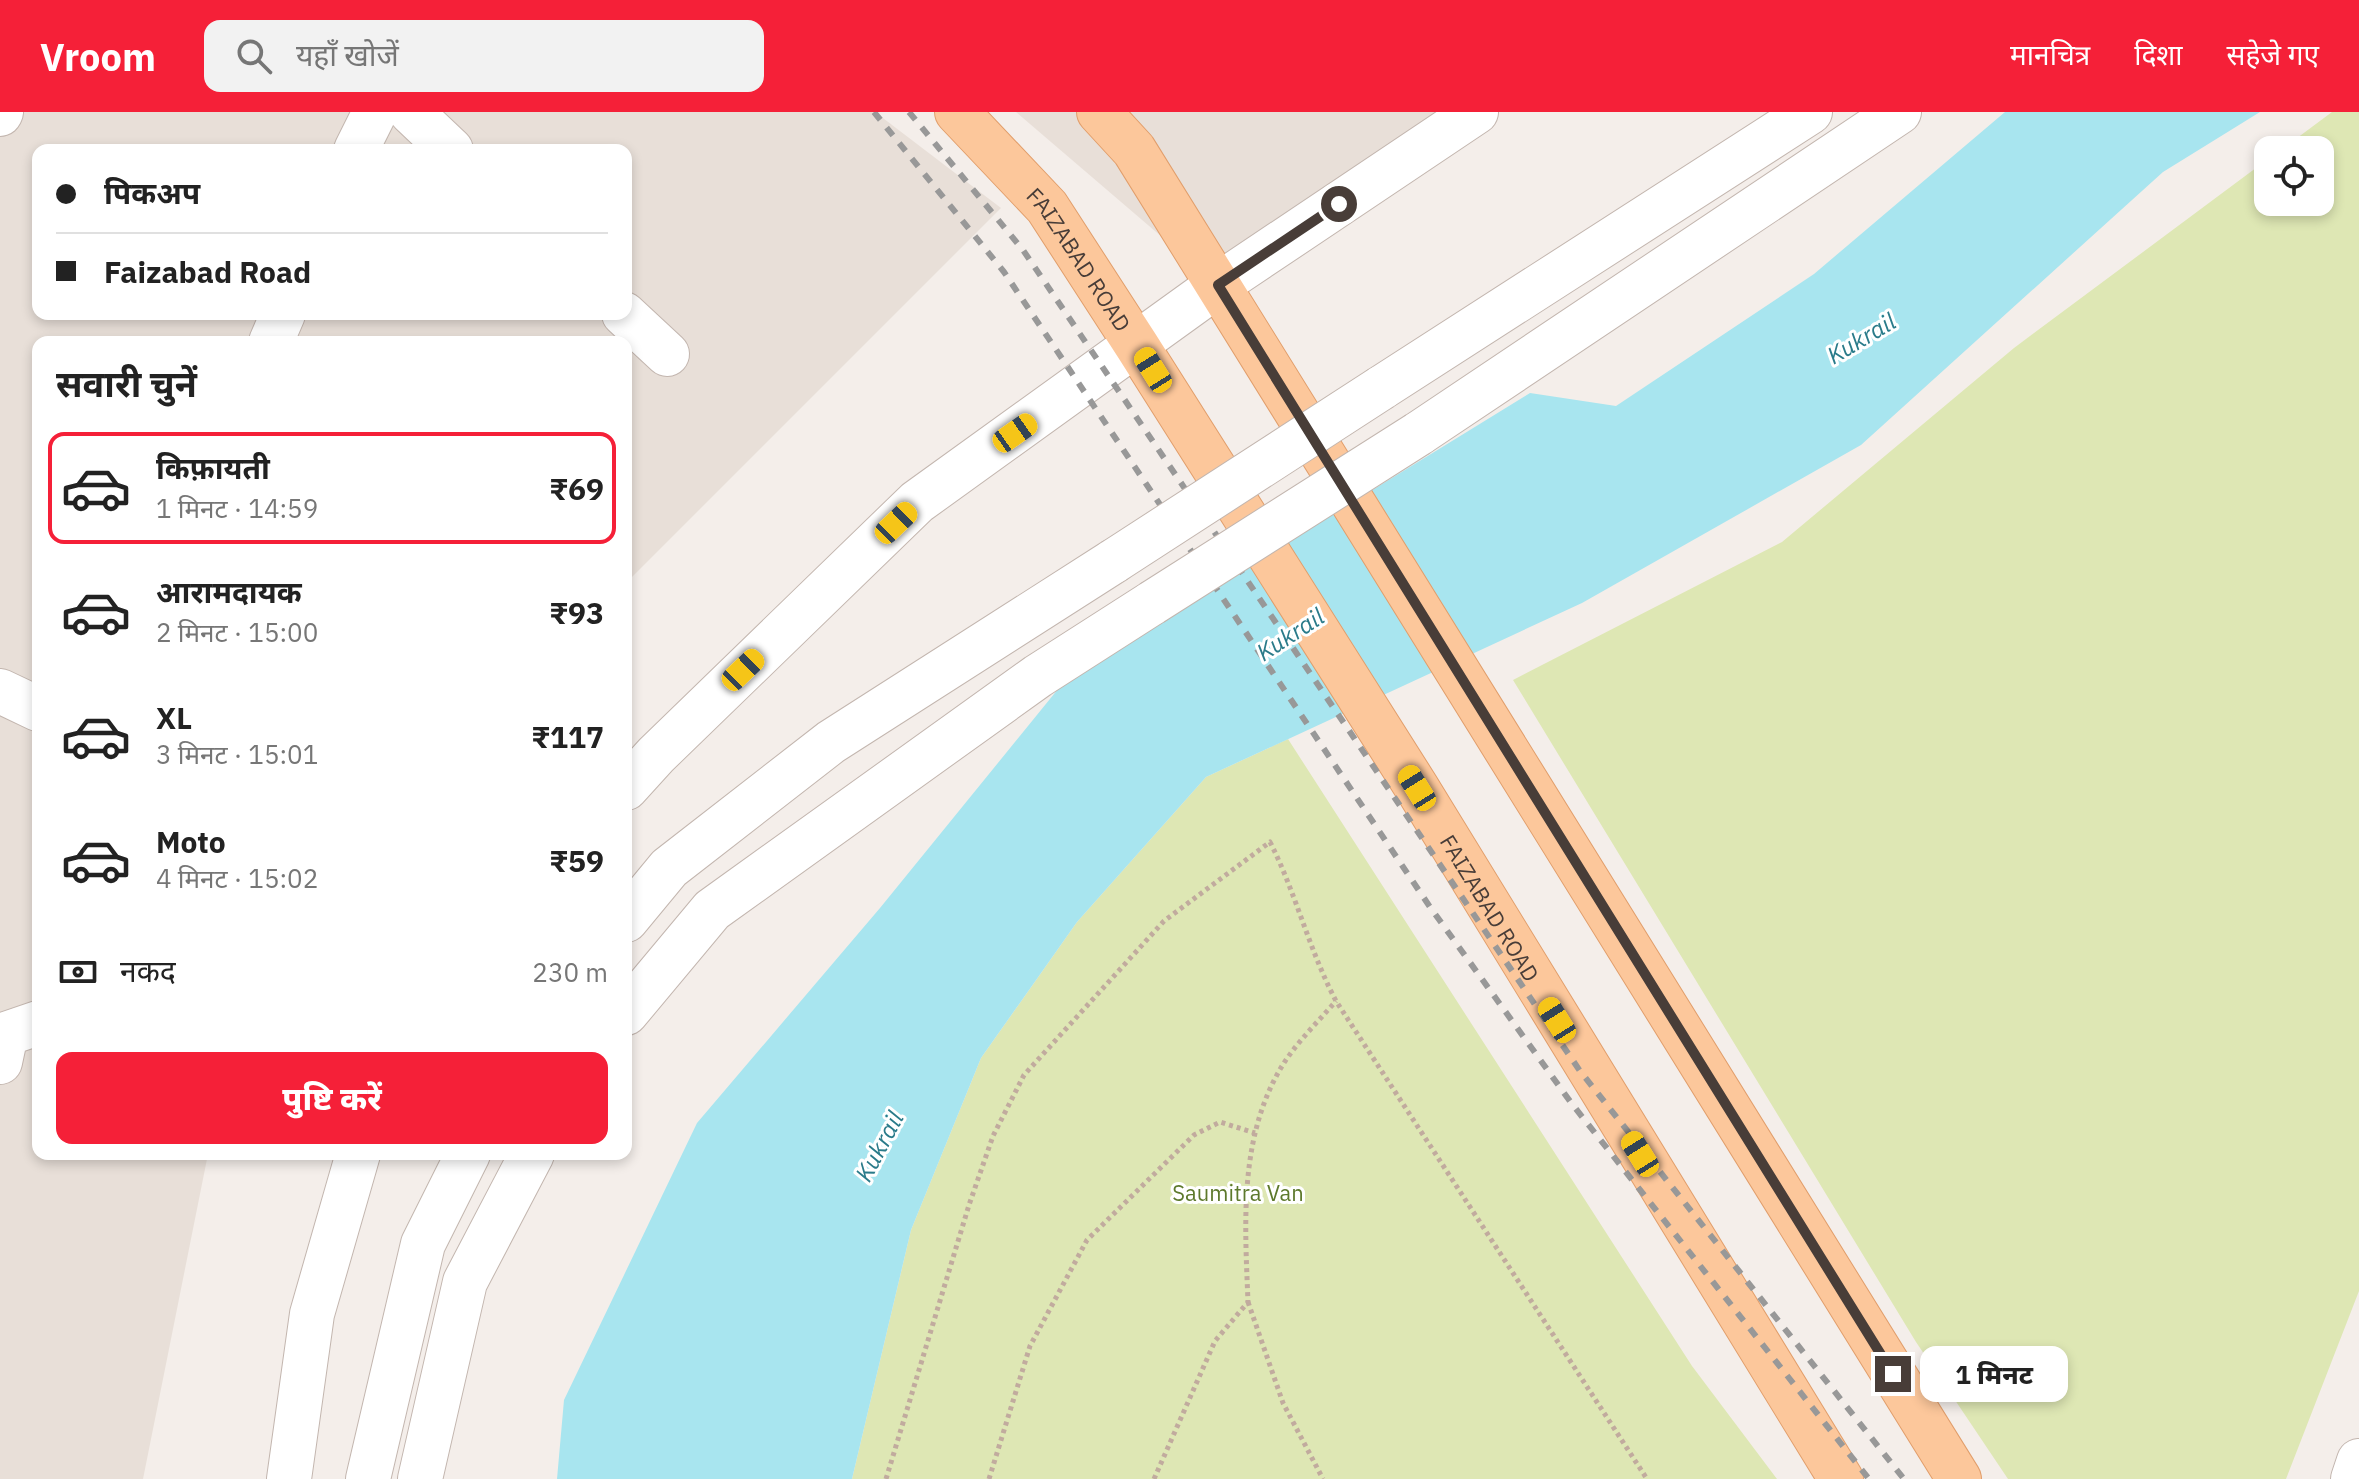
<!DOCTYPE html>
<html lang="hi">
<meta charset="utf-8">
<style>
:root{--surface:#fff;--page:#f2f2f2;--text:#222;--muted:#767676;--line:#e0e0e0;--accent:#f52038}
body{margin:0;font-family:"IBM Plex Sans","Noto Sans Devanagari",sans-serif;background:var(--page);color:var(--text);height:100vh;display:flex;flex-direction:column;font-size:30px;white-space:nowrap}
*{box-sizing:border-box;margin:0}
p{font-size:26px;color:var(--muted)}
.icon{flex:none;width:44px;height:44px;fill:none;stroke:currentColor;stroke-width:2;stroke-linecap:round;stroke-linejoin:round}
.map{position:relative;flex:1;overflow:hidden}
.side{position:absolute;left:32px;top:224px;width:600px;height:824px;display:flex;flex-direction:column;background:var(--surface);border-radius:16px;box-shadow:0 4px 12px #0003}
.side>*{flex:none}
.hud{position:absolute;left:32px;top:32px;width:600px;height:176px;border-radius:16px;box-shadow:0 4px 12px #0003;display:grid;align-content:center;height:176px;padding:0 24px;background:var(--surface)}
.controls{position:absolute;left:2254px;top:24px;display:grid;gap:16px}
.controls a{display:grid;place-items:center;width:80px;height:80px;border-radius:16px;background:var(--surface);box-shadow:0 4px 12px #0003;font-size:40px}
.end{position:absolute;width:36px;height:36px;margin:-18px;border:10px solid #483d38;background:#fff;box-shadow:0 0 0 4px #fff}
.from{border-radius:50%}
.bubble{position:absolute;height:56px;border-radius:16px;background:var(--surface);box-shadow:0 4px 12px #0003;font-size:26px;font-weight:800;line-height:56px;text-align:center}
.car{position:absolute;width:24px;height:48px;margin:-24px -12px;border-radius:10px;box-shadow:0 0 6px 2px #0007;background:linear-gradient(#f5c518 24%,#345 0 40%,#f5c518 0 76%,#345 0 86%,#f5c518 0)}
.hud b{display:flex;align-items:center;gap:28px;height:76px;font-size:30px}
.hud b+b{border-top:2px solid var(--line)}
.hud i{width:20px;height:20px;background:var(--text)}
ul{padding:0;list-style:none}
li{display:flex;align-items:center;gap:24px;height:112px;margin:0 16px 12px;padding:0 8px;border:4px solid transparent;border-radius:16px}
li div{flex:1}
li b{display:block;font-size:30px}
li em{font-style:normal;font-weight:800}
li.active{border-color:var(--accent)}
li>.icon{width:72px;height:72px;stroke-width:1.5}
h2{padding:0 24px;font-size:36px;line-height:96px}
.pay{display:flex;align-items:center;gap:20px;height:88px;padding:0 24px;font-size:30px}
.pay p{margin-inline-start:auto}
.button{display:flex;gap:16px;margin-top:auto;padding:16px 24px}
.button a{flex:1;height:92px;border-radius:16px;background:var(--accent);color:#fff;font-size:32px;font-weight:800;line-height:92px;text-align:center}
header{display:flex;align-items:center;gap:48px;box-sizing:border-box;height:112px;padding:0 40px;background:var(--accent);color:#fff}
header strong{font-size:38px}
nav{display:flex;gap:44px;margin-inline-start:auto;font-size:28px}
.search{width:560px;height:72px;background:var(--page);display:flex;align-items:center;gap:20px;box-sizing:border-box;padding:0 28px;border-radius:16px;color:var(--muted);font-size:30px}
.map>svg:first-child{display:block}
.residential{fill:#e8dfd8;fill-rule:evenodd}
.green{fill:#dee7b4}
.water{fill:#a8e5ef}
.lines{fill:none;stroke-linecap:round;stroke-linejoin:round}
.minor-casing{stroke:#c3b6af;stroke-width:46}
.major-casing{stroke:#e19e6b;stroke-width:46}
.path{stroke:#c1ab9e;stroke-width:5;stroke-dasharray:4 4;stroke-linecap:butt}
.minor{stroke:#fff;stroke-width:44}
.major{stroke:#fcc79b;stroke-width:44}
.rail{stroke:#989898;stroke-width:6;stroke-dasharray:10 10;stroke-linecap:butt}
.minor-bridge-casing{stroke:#c3b6af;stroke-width:46;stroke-linecap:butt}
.minor-bridge{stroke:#fff;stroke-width:44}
.route{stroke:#483d38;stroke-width:10}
.labels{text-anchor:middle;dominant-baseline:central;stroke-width:6;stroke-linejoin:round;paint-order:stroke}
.street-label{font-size:22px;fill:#483d38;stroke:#fff}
.park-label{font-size:22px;fill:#5d792c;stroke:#fff}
.water-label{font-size:24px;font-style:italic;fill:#2a7b8a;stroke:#fff}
</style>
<header>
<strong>Vroom</strong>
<div class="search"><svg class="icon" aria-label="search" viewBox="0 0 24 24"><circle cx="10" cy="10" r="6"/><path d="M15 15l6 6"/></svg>यहाँ खोजें</div>
<nav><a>मानचित्र</a><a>दिशा</a><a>सहेजे गए</a></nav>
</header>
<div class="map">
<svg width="2359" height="1367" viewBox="0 0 2359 1367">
<rect width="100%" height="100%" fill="#f4eeea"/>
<!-- residential -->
<g class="residential">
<path d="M 0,0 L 875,0 L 1001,96 L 626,471 L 626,230 L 38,230 L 38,1042 L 208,1042 L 143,1367 L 0,1367 ZM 38,38 L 626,38 L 626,202 L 38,202 Z"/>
<polygon points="1016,0 1456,0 1218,173"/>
</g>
<!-- green -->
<g class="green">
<polygon points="2332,0 2359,0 2359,1179 2286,1367 2008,1367 1916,1230 1513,568 1782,430 2014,236 2268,47 2268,90 2320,90 2320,38 2281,38"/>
<polygon points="1288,627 1692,1254 1777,1367 852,1367 911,1118 981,946 1077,810 1206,665"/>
</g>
<!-- water -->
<polygon class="water" points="2005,0 2260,0 2163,60 1861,333 1582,491 1206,665 1077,810 981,946 911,1118 852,1367 557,1367 564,1288 697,1011 880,796 1067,566 1530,281 1616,294 1814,162"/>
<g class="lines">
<!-- minor casing -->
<g class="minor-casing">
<g id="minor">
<polyline points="411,0 451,38"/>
<polyline points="0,2 1,0"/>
<polyline points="356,38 375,0"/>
<polyline points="624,202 667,242"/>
<polyline points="271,230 283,202"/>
<polyline points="1381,276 1810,0"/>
<polyline points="1418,322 1899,0"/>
<polyline points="0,579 38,597"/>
<polyline points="626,676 656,643 917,390 1218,173 1476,0"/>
<polyline points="626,808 669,756 831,630 1114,449"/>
<polyline points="626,901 712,798 1038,564 1152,491"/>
<polyline points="0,950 6,922 38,911"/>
<polyline points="289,1367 312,1202 358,1042"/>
<polyline points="368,1367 423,1132 468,1042"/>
<polyline points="420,1367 465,1170 532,1042"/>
<polyline points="2353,1367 2359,1349"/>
</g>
</g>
<!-- major casing -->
<g class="major-casing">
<g id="major">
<path id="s1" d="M 957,0 L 1047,95 L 1137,234 L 1417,676 L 1841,1367"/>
<polyline points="1099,0 1134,38 1959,1367"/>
</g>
</g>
<!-- path -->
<g class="path">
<polyline points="1248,1190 1283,1291 1323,1367"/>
<path d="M 886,1367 L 969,1093 L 993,1024 L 1024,963 L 1164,809 L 1270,730 C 1296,781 1309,838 1336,889 L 1647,1367"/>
<polyline points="989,1367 1030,1234 1087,1128 1194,1023 1220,1010 1255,1021"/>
<path d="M 1154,1367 L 1215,1229 L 1248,1190 C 1245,1114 1239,1031 1278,961 C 1292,935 1316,912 1336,889"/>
</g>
<!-- minor -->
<use href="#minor" class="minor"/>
<!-- major -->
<use href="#major" class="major"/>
<!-- rail -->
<g class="rail">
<polyline points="874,0 1004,160 1430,795 1572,992 1869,1367"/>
<polyline points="909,0 1023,138 1580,959 1904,1367"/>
</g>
<!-- minor-bridge casing -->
<g class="minor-bridge-casing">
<g id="minor-bridge">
<polyline points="1114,449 1381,276"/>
<polyline points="1152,491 1418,322"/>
</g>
</g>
<!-- minor-bridge -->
<use href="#minor-bridge" class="minor-bridge"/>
</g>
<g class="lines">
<!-- route -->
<polyline class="route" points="1339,92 1218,173 1893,1262"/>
</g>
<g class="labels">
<!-- street labels -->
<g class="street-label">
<text stroke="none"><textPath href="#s1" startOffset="192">FAIZABAD ROAD</textPath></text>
<text stroke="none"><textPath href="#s1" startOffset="960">FAIZABAD ROAD</textPath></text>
</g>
<!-- park labels -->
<g class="park-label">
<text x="1238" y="1080">Saumitra Van</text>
</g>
<!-- water labels -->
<g class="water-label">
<text transform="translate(1861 226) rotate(-31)">Kukrail</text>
<text transform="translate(1290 522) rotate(-33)">Kukrail</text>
<text transform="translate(879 1034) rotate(-62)">Kukrail</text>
</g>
</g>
</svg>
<div class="controls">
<a><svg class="icon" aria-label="locate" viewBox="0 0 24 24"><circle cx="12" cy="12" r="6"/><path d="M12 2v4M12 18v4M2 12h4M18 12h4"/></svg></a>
</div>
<i class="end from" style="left:1339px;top:92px"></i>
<i class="end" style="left:1893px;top:1262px"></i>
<div class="bubble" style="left:1920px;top:1234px;width:148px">1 मिनट</div>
<i class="car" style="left:1153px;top:258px;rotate:328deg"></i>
<i class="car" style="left:1015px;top:321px;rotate:55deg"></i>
<i class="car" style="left:896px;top:411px;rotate:46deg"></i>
<i class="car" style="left:743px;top:558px;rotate:46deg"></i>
<i class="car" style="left:1417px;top:676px;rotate:328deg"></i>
<i class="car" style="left:1557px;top:908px;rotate:328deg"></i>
<i class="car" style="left:1640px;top:1042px;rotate:328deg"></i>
<div class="hud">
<b><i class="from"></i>पिकअप</b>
<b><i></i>Faizabad Road</b>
</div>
<section class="side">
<h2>सवारी चुनें</h2>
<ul>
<li class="active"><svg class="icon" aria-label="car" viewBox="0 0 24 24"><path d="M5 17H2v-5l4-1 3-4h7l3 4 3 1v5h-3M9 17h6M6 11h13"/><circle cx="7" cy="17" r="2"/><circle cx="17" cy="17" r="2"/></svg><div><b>किफ़ायती</b><p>1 मिनट · 14:59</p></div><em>₹69</em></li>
<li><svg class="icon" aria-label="car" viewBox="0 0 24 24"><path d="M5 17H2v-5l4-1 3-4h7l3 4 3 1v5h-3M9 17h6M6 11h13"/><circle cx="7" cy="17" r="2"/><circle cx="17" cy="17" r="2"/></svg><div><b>आरामदायक</b><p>2 मिनट · 15:00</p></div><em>₹93</em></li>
<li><svg class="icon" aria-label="car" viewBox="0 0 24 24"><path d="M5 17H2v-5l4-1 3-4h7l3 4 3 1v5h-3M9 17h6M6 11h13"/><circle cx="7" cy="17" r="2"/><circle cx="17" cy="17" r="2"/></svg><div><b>XL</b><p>3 मिनट · 15:01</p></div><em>₹117</em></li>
<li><svg class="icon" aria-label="car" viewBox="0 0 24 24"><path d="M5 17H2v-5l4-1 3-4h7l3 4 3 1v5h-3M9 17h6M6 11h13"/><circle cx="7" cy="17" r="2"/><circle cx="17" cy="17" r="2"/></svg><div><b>Moto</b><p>4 मिनट · 15:02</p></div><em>₹59</em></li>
</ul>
<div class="pay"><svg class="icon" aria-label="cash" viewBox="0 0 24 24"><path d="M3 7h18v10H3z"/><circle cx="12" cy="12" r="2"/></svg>नकद<p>230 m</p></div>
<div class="button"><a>पुष्टि करें</a></div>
</section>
</div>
